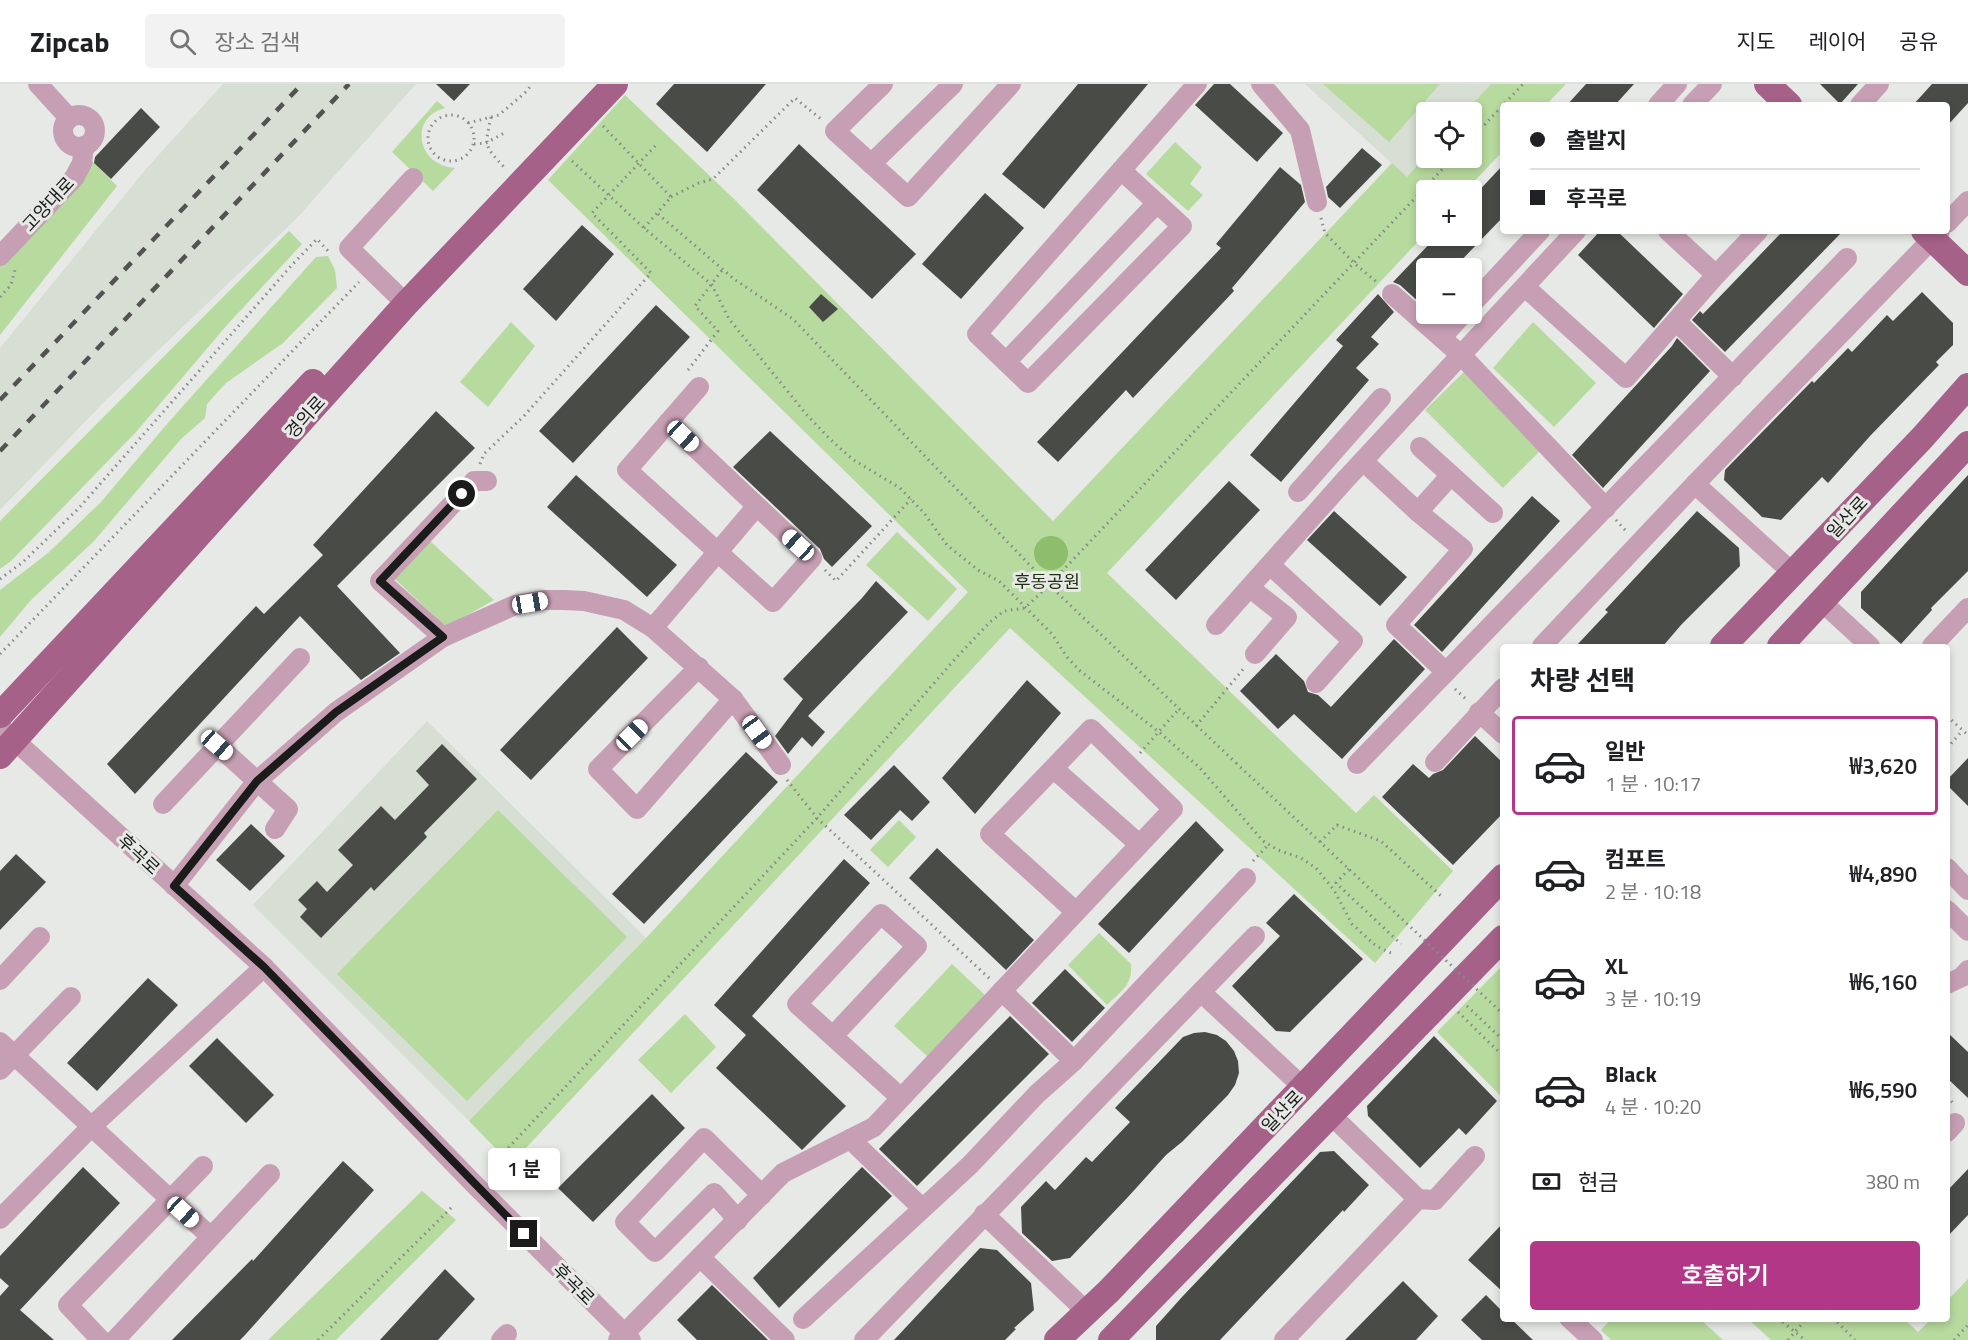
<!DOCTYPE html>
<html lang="ko">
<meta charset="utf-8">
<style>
:root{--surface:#fff;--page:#f2f2f2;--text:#202124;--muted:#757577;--line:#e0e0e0;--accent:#b33787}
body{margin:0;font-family:"Titillium Web","Noto Sans KR",sans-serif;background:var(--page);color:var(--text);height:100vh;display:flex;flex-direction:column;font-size:22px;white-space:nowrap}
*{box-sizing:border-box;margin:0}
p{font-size:20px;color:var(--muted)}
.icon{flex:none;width:33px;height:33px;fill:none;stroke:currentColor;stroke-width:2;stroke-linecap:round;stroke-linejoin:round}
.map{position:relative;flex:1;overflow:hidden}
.sheet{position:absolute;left:1500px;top:560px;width:450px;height:678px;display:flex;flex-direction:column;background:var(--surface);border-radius:6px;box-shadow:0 3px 9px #0003}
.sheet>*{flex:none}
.top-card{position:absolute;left:1500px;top:18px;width:450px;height:132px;border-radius:6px;box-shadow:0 3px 9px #0003;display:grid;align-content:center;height:132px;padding:0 30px;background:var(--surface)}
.tools{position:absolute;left:1416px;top:18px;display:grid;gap:12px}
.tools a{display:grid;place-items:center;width:66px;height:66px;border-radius:6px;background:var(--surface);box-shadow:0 3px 9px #0003;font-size:30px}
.end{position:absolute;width:27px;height:27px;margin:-14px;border:8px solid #1a1b1a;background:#fff;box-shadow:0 0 0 3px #fff}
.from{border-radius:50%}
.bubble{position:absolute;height:42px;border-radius:6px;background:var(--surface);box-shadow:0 3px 9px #0003;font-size:20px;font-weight:600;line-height:42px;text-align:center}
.car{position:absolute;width:18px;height:36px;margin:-18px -9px;border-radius:8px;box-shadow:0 0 4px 2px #0007;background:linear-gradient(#fff 24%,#345 0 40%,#fff 0 76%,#345 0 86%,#fff 0)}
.top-card b{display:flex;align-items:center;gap:21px;height:57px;font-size:22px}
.top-card b+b{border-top:2px solid var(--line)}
.top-card i{width:15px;height:15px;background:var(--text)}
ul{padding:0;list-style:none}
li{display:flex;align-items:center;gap:18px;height:99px;margin:0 12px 9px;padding:0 18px;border:3px solid transparent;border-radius:6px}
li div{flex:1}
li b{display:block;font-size:22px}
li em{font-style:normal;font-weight:600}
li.active{border-color:var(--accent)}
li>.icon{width:54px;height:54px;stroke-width:1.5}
h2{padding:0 30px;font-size:27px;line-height:72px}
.pay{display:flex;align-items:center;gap:15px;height:66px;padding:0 30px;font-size:22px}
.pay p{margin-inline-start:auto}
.cta{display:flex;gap:12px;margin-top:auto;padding:12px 30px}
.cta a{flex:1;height:69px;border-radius:6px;background:var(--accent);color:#fff;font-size:24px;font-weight:600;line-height:69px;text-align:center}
header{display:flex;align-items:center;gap:36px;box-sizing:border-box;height:84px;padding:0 30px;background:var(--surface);border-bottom:2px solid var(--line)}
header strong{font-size:28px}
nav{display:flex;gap:33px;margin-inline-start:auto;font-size:21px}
.search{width:420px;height:54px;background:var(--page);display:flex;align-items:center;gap:15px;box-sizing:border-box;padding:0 21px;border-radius:6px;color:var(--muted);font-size:22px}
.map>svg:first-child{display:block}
.built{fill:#d7ded3}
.green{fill:#b7da9e}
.water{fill:#8ebd6b}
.building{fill:#494b47}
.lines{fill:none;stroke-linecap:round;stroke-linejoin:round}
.path{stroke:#888a88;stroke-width:3;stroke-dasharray:1.5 4.5;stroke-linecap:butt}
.minor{stroke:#c79fb4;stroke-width:20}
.major{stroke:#a66189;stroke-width:26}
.rail{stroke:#525352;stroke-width:4.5;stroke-dasharray:10 10;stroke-linecap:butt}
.path-bridge{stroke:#888a88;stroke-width:3;stroke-dasharray:1.5 4.5;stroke-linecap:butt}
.route{stroke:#1a1b1a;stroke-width:8}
.labels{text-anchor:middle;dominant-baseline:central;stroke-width:6;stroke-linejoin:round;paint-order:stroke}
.street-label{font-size:18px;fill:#1a1b1a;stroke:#e6e9e5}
.park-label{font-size:18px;fill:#1e300e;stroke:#e6e9e5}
</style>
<header>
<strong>Zipcab</strong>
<div class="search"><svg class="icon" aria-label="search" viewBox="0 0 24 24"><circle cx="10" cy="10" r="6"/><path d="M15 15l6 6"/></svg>장소 검색</div>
<nav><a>지도</a><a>레이어</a><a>공유</a></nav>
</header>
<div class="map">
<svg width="1968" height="1256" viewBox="0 0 1968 1256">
<rect width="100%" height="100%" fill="#e6e9e5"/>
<!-- built -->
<g class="built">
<polygon points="223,0 416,0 297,134 104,318 0,426 0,264 145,86"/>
<polygon points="1305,0 1491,0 1465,28 1426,28 1426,71 1407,93"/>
<polygon points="427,637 646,854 469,1037 253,821"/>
</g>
<!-- green -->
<g class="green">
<polygon points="1323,0 1440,0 1389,58"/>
<polygon points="1491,0 1566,0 1546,21 1503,21 1503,67 1466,106 1426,106 1426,149 1107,489 1356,729 1374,711 1453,787 1375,879 1010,544 511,1080 469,1037 646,854 968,508 548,96 625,11 734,115 1053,437 1392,79 1407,93 1426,71 1426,74 1472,74 1472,28 1465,28"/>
<path d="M 437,17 L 445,24 C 409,33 416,81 455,84 L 433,107 L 392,68 Z"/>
<polygon points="1175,58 1202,83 1190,100 1203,111 1188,127 1146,90"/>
<polygon points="91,76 117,102 0,251 0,180"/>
<polygon points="289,147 302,160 227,241 136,348 11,477 0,485 0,437"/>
<polygon points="328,172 335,186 337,204 283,259 226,299 207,320 205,334 181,355 94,457 31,516 0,553 0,506 48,469 101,418 167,340 316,173"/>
<polygon points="511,238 535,262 488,323 460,298"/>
<polygon points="1533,238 1596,299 1554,343 1493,284"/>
<polygon points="1466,286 1540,367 1503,404 1425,326"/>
<polygon points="897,448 957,505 928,537 866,481"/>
<polygon points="429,456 494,516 446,543 394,494"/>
<polygon points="498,726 627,853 467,1017 337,890"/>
<polygon points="899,736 916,753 888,783 870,766"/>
<path d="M 1099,849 L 1131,880 C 1133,901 1121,907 1107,921 L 1068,881 Z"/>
<polygon points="952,880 986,912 928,973 894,942"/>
<polygon points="1503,881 1503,1011 1502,1013 1437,948"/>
<polygon points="685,930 716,963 671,1009 638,976"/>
<polygon points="422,1107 456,1136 336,1256 268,1256"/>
<polygon points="1968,1195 1968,1256 1771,1256 1748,1235 1904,1235 1918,1248 1931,1235 1947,1234 1947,1217"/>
<polygon points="1611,1235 1700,1235 1723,1256 1611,1256 1601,1246"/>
</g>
<!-- water -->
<circle class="water" cx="1051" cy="469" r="17"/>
<!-- building -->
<g class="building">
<polygon points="436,0 470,0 454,17"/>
<polygon points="674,0 766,0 707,68 656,20"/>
<polygon points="1078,0 1148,0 1044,125 1002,90"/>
<polygon points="1214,0 1230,0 1283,49 1257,78 1195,21"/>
<polygon points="1586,0 1634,0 1615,21 1567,21"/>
<polygon points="1820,0 1858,0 1840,20"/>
<polygon points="1932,0 1968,0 1968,19 1947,42 1947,21 1913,21"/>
<polygon points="141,24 160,43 111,95 94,79 95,73"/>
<polygon points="799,60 916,170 872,215 757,106"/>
<polygon points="1362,64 1382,81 1340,124 1328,113 1326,103"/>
<polygon points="1503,81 1503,133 1454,184 1426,184 1426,214 1421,220 1400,201 1393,198 1437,152 1472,152 1472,114"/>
<polygon points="1280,83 1301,101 1305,118 1232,204 1234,207 1133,314 1126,306 1058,378 1037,358 1221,164 1216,160"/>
<polygon points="985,109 1024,144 961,215 922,180"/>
<polygon points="582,141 614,170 556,237 523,205"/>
<polygon points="1600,147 1617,147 1683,210 1654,244 1578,171"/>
<polygon points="1783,147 1843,147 1725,268 1692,236 1700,227 1703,230"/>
<polygon points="1922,208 1953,239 1953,261 1936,278 1939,281 1871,351 1828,399 1822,393 1781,436 1762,433 1724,396 1725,386 1812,297 1814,299 1848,264 1852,268 1887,231 1893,237"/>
<polygon points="821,210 838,225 823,238 809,223"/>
<polygon points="1378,210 1394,228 1371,253 1379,260 1356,284 1369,296 1281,398 1250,371 1343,262 1336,256"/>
<polygon points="656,221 690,253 573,379 539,347"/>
<polygon points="1677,254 1710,287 1603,404 1572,371 1672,262"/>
<polygon points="436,327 475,364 337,502 400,569 361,596 300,532 135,710 107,680 256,522 264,530 323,471 313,461"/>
<polygon points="770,347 872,442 832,483 824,475 820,465 733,383"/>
<polygon points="576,391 677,481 647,513 547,423"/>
<polygon points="1968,391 1968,487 1931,524 1932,526 1901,560 1861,524 1861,508"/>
<polygon points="1229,397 1260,426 1176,516 1145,486"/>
<polygon points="1532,412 1560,437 1442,568 1414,541"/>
<polygon points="1334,427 1407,493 1380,522 1307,456"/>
<polygon points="1697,427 1739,464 1740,482 1681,541 1663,562 1576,562 1608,528 1605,526"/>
<polygon points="876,497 908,528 808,632 825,648 812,663 802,653 788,670 775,652 803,615 783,595 862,514"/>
<polygon points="617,543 648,574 531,696 500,666"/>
<polygon points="1394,555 1425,585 1342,675 1294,630 1278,645 1240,607 1276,570 1304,597 1308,608 1318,611 1331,623"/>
<polygon points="1027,596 1061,629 975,730 942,694"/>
<polygon points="1475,652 1503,679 1503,729 1453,781 1382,713 1413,680 1429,694 1433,690 1443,686"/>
<polygon points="442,660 477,695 424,749 427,753 374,807 371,803 321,854 300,833 307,825 298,816 317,797 327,808 353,781 338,766 381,722 395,736 429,701 416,687"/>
<polygon points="746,668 778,698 644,840 612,810"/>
<polygon points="1968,674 1968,722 1947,701 1947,696"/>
<polygon points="894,681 930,718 912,737 900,726 871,756 844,731"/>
<polygon points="1196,737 1224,766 1129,869 1098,840"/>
<polygon points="251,740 285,772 250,807 216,776"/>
<polygon points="937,764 1034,856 1006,886 909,794"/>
<polygon points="16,770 46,798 0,846 0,787"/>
<polygon points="844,775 870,799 752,932 846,1022 802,1066 716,984 746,951 714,921"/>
<polygon points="1294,810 1363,875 1290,948 1276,947 1232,902 1280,852 1266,839"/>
<polygon points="1065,885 1105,924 1072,958 1032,919"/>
<polygon points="148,894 178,921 97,1007 67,979"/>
<polygon points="1010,932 1049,970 917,1102 879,1065"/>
<polygon points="1205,948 1217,951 1226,957 1234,967 1238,977 1239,989 1235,1001 1228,1011 1183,1057 1166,1071 1128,1113 1070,1174 1052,1177 1022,1149 1021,1123 1046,1097 1055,1106 1086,1073 1092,1078 1130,1038 1115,1024 1183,953 1194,949"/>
<polygon points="1947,948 1968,968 1968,1014 1947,994"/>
<polygon points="1434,952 1497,1017 1466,1051 1459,1044 1420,1084 1368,1032 1367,1022"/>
<polygon points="217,954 274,1011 246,1039 189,982"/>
<polygon points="652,1010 685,1044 593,1138 558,1104"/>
<polygon points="1334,1067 1369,1101 1344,1128 1343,1126 1220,1256 1156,1256 1156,1242 1182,1213 1320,1068"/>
<polygon points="343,1077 374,1106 245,1251 240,1256 172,1256 252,1175 253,1177"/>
<polygon points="83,1083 120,1119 20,1226 54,1256 0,1256 0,1212 9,1202 0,1194 0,1172"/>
<polygon points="862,1083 892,1112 779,1224 753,1194"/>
<polygon points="1968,1085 1968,1131 1947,1153 1947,1107"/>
<polygon points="1503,1139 1503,1208 1468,1176"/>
<polygon points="980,1164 997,1166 1031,1199 1034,1226 1014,1244 1016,1245 1005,1256 894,1256"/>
<polygon points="445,1185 475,1215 438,1256 380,1256"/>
<polygon points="1403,1197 1438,1232 1416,1256 1345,1256"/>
<polygon points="712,1201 768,1256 697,1256 677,1236"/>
<polygon points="1486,1211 1503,1228 1503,1234 1510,1234 1533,1256 1482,1256 1461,1236"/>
</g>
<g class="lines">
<!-- path -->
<g class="path">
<circle cx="451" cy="54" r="23"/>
<path d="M 491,33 C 485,62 483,61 505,84"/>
<polyline points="468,39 499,31 527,7 532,0"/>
<polyline points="603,42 671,113 644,144"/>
<polyline points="1472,54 1523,0"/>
<polyline points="474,60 486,59 506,48"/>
<polyline points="572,77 644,144 712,201 729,235 806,330 829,354 852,375 900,404 924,429 947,461 978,486 999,497 1052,550 1067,573 1079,586 1159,648 1200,684 1263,757 1278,766 1301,774 1316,784 1334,806 1352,840 1376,862 1393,870"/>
<polyline points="671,113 699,99 713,95 795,14 822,36"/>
<polyline points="658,130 734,195 793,235 1049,501 1236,679"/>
<polyline points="1321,134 1325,149 1354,179 1379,200"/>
<polyline points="0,213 11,201 16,182"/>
<polyline points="688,286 718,247 695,222 723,185"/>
<polyline points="480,380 484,370 524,332 651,189 592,129 657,60"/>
<polyline points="1616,436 1626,447"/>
<polyline points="825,486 836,497 911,415"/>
<polyline points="0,495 23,478 79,424 291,182 317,155 330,169"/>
<polyline points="0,570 359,198"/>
<polyline points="1455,605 1466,615"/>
<polyline points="1947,632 1968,651"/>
<polyline points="1196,642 1245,583"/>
<polyline points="1947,664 1963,646"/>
<polyline points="1140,669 1179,625"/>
<polyline points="787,696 817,734 990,895"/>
<polyline points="1320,758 1337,741 1381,757 1441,812"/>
<polyline points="1253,777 1268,761"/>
<polyline points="1349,785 1336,799 1401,860"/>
<polyline points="1467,922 1503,956"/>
<polyline points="1458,928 1503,972"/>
<polyline points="1947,1013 1954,1020"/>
<polyline points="496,1077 817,734 955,575 990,538 1004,527 1025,524 1049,501 1453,74"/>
<polyline points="1778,1234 1805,1256"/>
<polyline points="1833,1234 1855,1256"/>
<polyline points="318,1256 453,1122"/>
<polyline points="1788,1256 1807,1234"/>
<polyline points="1954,1256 1968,1241"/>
</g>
<!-- minor -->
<g class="minor">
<polyline points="38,0 69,34"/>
<polyline points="883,0 835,47 908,113 1011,0"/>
<polyline points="1261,0 1300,46 1317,118"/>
<polyline points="1658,21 1677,0"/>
<polyline points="1692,21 1712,0"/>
<polyline points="1860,21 1879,0"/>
<circle cx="79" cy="47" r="16"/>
<polyline points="871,80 953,0"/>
<polyline points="1121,86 1182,142 1028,299 977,250 1197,0"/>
<polyline points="1947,139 1968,117"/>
<polyline points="1668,147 1716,191"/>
<polyline points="0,172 74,94 82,79 84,62"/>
<polyline points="1525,203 1626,294 1716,191 1758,147"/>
<polyline points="396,210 349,164 413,94"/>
<polyline points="1392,210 1462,272 1606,424"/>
<polyline points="1472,220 1540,147"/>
<polyline points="1676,237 1733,293"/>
<polyline points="1442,253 1463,230"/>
<polyline points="1006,278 1157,119"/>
<polyline points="668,338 812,474 773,518 627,386 699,303"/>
<polyline points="1420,363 1493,429"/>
<polyline points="1363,377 1418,428 1463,465 1396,541 1446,588"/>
<polyline points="1695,400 1794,490"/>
<polyline points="1298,408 1381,314"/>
<polyline points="1418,428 1451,391"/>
<polyline points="1270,481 1353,557 1316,599"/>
<polyline points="1250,504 1287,533 1255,570"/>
<polyline points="1822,518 1870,562"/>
<polyline points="1216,541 1345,396 1576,147"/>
<polyline points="653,544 756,423"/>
<polyline points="443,553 380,497 474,397 487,397"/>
<polyline points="1542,562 1695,400 1940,147"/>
<polyline points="1932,562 1968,524"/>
<polyline points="699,583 598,685 637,725 733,615"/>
<polyline points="1479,628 1503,650"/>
<polyline points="0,643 264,883 474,1100 631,1256"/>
<polyline points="217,661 288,725 275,745"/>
<polyline points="1435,678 1503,604"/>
<polyline points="1357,680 1847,174"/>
<polyline points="1054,685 1139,760"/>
<polyline points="163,720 300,574"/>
<polyline points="1947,784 1968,806"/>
<polyline points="174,802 257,697 336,628 443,553 515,521 544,516 564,516 584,517 624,526 653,544 733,615 781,681"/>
<polyline points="1947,826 1968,847"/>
<polyline points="0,896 40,853"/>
<polyline points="1947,900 1962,893 1968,886"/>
<polyline points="1002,907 1074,977"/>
<polyline points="1201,908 1304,1004"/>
<polyline points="833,952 917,862 881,830 797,920 900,1013"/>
<polyline points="0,958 211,1153 270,1090"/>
<polyline points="0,986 71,913"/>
<polyline points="1331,1031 1418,1115"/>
<polyline points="1947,1048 1955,1039"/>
<polyline points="850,1055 922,1124"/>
<polyline points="984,1130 1086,1227"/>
<polyline points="0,1135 92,1042 264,883"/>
<polyline points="738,1136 714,1109 655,1168 625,1138 704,1054 762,1111"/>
<polyline points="700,1173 785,1256"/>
<polyline points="1569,1234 1593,1256"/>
<polyline points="803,1235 970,1081 1037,1010 1074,977 1246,794"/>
<polyline points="101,1256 68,1221 203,1082"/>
<polyline points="115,1256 211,1153"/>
<polyline points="501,1256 507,1250"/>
<polyline points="618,1256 783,1089 874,1043 1173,725 1091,645 990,750 1076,828"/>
<polyline points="864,1256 1255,852"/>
<polyline points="1284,1256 1418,1115 1435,1116 1475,1072"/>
</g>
<!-- major -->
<g class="major">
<polyline points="1767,0 1789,21"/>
<polyline points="1924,147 1968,189"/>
<polyline points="1723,562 1922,354 1968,302"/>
<polyline points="1780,562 1968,360"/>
<polyline points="0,631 313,298"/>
<polyline points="0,672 406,220 615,0"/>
<polyline points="1057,1256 1109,1207 1503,793"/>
<polyline points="1111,1256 1503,854"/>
</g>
<!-- rail -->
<g class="rail">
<polyline points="0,316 302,0"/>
<polyline points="0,367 349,0"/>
</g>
<!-- path-bridge -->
<polyline class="path-bridge" points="1236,679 1503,930"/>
</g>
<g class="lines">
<!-- route -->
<polyline class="route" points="462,410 380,497 443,553 336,628 257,697 174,802 264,883 524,1150"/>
</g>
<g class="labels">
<!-- street labels -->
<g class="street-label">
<text transform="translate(48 120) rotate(-47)">고양대로</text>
<text transform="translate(305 333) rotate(-48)">경의로</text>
<text transform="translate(1847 433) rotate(-47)">일산로</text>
<text transform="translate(139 770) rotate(43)">후곡로</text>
<text transform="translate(1282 1027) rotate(-46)">일산로</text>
<text transform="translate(574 1200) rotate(45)">후곡로</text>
</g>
<!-- park labels -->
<g class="park-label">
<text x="1047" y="497">후동공원</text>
</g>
</g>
</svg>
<div class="tools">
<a><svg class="icon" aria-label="locate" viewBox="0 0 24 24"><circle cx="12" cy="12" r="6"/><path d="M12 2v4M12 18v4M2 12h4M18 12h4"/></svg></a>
<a>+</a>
<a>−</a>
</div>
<i class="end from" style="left:462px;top:410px"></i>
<i class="end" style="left:524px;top:1150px"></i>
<div class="bubble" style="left:488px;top:1064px;width:72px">1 분</div>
<i class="car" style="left:683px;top:352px;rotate:133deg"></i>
<i class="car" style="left:798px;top:461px;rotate:312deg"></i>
<i class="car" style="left:530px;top:519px;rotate:80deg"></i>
<i class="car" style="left:757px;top:648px;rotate:144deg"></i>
<i class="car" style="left:632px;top:651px;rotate:45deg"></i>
<i class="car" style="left:217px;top:661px;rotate:131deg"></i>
<i class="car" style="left:183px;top:1128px;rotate:132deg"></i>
<div class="top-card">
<b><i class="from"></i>출발지</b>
<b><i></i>후곡로</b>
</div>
<section class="sheet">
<h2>차량 선택</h2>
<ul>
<li class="active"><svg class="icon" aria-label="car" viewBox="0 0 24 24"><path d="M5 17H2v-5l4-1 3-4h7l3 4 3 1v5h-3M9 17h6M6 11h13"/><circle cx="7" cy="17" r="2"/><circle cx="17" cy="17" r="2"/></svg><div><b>일반</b><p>1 분 · 10:17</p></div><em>₩3,620</em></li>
<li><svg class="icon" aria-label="car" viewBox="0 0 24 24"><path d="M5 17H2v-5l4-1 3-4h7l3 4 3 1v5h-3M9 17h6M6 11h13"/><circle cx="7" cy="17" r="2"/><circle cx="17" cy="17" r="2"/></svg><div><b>컴포트</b><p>2 분 · 10:18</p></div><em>₩4,890</em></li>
<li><svg class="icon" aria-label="car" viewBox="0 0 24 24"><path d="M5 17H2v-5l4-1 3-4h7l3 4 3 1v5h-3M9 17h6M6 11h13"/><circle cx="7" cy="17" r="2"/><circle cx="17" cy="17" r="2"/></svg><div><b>XL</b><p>3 분 · 10:19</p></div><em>₩6,160</em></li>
<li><svg class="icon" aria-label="car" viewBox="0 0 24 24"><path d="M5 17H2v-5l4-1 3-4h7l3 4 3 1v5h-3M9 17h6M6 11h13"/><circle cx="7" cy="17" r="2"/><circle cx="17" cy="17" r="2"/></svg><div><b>Black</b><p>4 분 · 10:20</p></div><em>₩6,590</em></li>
</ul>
<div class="pay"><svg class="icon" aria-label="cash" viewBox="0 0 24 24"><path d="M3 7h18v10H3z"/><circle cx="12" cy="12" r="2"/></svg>현금<p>380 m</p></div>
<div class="cta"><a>호출하기</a></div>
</section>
</div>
